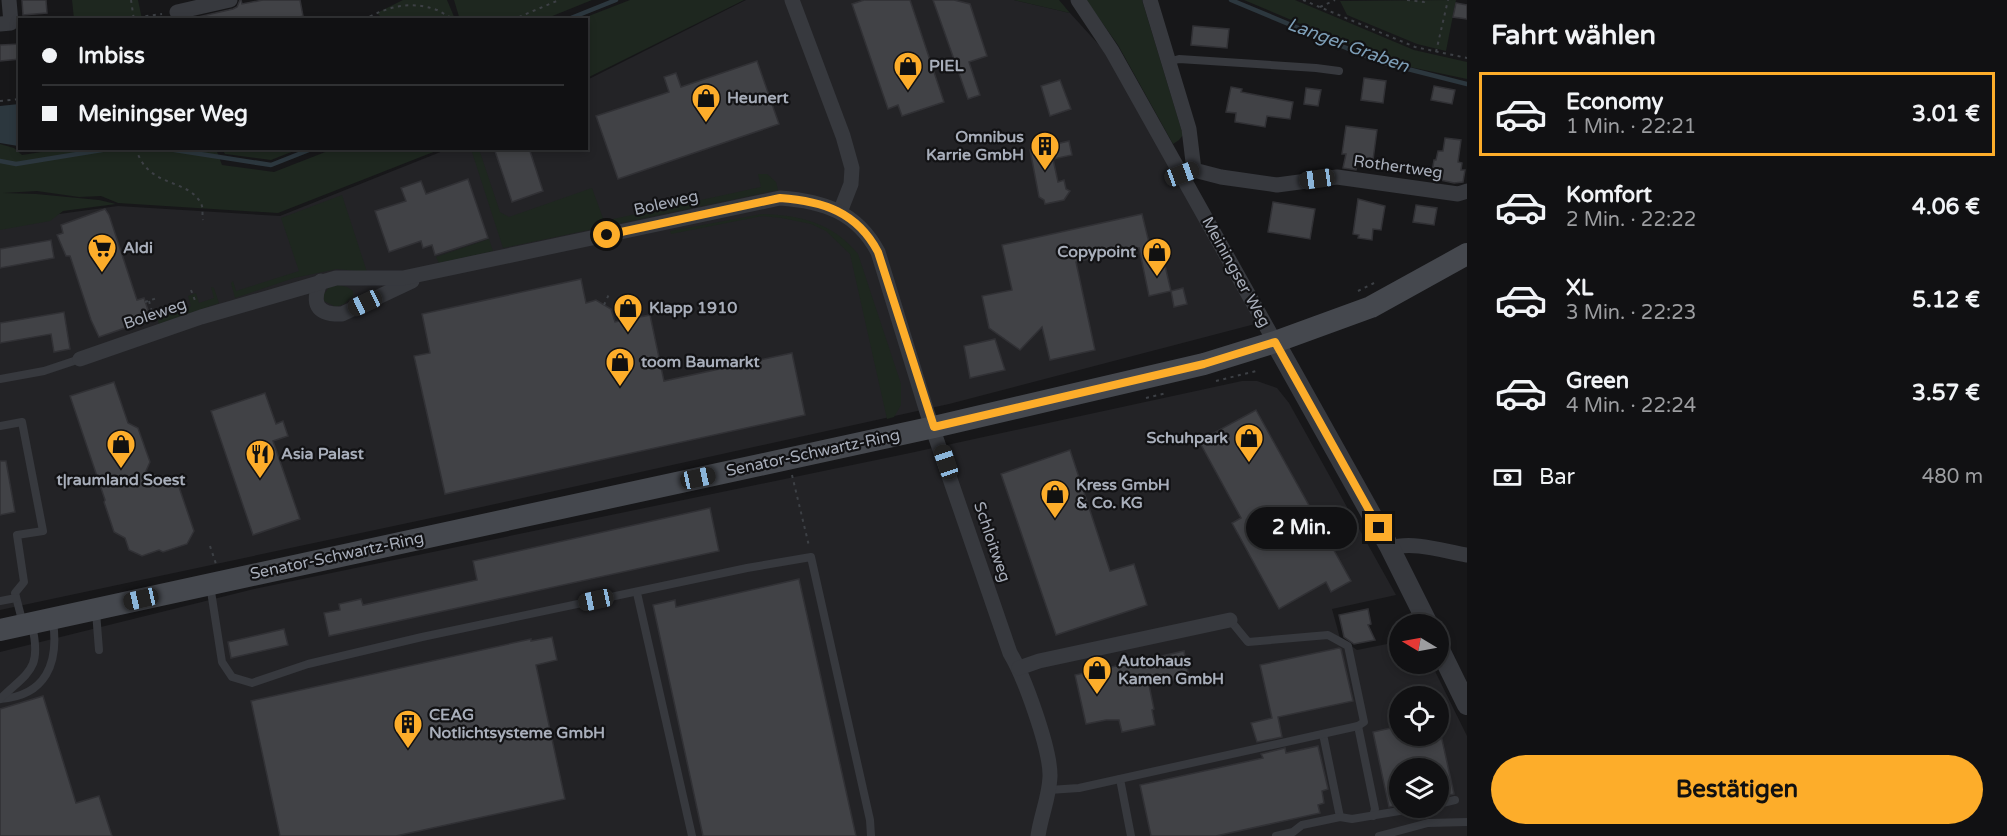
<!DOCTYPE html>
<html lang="de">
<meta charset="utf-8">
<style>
:root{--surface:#111113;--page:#1e1f21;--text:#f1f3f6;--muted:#9c9da0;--line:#303133;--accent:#fdad2a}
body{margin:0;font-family:"Varela Round",sans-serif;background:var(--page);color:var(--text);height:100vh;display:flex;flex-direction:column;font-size:22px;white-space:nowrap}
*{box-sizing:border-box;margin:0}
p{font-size:20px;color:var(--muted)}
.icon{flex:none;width:33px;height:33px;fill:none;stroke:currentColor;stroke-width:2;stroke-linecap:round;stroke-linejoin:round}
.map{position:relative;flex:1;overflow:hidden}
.sheet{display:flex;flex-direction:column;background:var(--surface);width:540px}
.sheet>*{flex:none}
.guide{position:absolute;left:18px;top:18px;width:570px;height:132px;border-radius:0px;box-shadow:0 3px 9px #0003,0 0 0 2px var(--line);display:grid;align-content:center;height:132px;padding:0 24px;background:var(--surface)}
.needle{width:39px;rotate:280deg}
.tools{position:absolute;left:1389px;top:614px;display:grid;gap:12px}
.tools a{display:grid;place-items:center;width:60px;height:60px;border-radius:50%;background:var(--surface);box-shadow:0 3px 9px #0003,0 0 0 2px var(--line);font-size:30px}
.end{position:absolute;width:27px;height:27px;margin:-14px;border:8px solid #fdad2a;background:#111;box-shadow:0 0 0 3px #111}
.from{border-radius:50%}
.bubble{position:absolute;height:42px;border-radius:21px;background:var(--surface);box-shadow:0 3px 9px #0003,0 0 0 2px var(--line);font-size:20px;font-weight:800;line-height:42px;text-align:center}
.car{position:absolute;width:18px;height:36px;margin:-18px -9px;border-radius:8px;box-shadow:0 0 4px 2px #0007;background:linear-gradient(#222 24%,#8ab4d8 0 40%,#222 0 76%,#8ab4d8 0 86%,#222 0)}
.guide b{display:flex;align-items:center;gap:21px;height:57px;font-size:22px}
.guide b+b{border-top:2px solid var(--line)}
.guide i{width:15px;height:15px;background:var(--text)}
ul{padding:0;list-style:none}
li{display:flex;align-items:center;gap:18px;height:84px;margin:0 12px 9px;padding:0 12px;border:3px solid transparent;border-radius:0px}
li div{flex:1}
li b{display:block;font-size:22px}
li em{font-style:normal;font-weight:800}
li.current{border-color:var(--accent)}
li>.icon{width:54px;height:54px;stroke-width:1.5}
h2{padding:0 24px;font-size:27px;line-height:72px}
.pay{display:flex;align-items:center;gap:15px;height:66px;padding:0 24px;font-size:22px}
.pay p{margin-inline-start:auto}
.primary-button{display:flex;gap:12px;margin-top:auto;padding:12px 24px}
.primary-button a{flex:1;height:69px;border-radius:36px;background:var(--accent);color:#111;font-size:24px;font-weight:800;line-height:69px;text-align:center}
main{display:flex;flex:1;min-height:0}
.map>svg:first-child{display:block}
.built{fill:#232326;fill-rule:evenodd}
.green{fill:#1e271f}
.water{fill:#2c373e}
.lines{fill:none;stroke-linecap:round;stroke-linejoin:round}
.stream{stroke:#2c373e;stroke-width:4.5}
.building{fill:#414246;stroke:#313135;stroke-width:1.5}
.path{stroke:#3d4045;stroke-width:2;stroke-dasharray:3 4.5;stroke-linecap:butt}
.service{stroke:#37393e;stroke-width:8}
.minor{stroke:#37393e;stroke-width:15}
.tertiary{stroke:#37393e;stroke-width:20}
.secondary{stroke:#45484e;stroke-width:22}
.route{stroke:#fdad2a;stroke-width:8}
.labels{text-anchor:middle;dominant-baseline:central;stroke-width:4.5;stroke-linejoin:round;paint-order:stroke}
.poi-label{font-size:16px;font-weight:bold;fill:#a8aeba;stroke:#121214;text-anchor:start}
.street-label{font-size:16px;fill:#a8aeba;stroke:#121214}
.water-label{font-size:18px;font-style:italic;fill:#7d9eb7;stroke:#121214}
</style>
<main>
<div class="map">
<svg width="1467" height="836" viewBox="0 0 1467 836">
<rect width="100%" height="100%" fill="#171719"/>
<!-- built -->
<g class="built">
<polygon points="746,0 1014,0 1070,13 1109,56 1259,323 949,404 450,514 0,610 0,222 118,206 280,216 448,149 586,148 587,80"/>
<path d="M 1242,381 L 1257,381 L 1277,388 L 1289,403 L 1396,595 L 1332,609 L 1340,638 L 1357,650 L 1392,643 L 1398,667 L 1413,663 L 1431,663 L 1467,736 L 1467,836 L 0,836 L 0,652 L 254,589 L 910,453 ZM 1400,696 L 1438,696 L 1438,735 L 1400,735 ZM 1400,768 L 1438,768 L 1438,807 L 1400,807 Z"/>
</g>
<!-- green -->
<g class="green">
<polygon points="72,0 138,0 142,19 74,19"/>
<polygon points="403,0 447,0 455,19 383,19 377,13"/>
<polygon points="454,0 592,0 545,19 460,20"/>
<polygon points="630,0 744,0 587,78 586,20 581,19"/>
<polygon points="1014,0 1059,0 1070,13"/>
<polygon points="1086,0 1142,0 1183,135 1179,140 1173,144 1118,45"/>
<polygon points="1244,0 1295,0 1414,50 1467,62 1467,79 1396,64"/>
<polygon points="1456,0 1446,51 1417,44 1347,15 1340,1"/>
<polygon points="0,144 14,148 22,155 67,148 216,149 222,165 274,172 333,149 441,149 278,213 118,203 101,196 79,197 37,191 3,193 36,194 99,200 116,204 63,211 50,221 0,230"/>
<polygon points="222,149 299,149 271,160 225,154"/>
<polygon points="471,149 479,149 500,212 509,217 592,188 604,221 761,187 758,174 767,174 776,182 778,190 503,248"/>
<polygon points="342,195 367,272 337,269 294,278 235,298 231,283 233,281 236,291 299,271 281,218"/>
<path d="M 762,214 C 800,215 833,223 858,254 L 901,384 L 901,405 L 894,417 L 887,419 L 850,254 L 826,231 L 811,224 L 782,218 L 762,216 L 671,234 L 670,231 Z"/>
<polygon points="489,239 493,251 439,263 436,257"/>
<polygon points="338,285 347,287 353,291 353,296 344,304 336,307 324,301 324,294 330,286"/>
<polygon points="211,287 214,288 219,303 159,324 157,317 191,306 188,296 196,293 199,303 214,298"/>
</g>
<!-- water -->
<polygon class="water" points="19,104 20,104 19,148 18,146 0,143 0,106"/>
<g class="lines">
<!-- stream -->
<g class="stream">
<polyline points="1231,0 1380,62 1467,84"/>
<polyline points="566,20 616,0"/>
<polyline points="162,148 271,165 314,148"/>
<polyline points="0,161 16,164 114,148"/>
</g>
</g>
<!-- building -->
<g class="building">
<polygon points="22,0 46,0 47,13 23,15"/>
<polygon points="240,0 241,0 242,4 263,0 300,0 303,16 289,20 199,20 198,17 233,9 237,7"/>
<polygon points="864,0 910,0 944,102 902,116 898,105 888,109 852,4"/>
<polygon points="933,0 954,0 970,4 987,56 969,62 980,95 968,99"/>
<polygon points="1456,3 1467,5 1467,19 1453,17"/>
<polygon points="1193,26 1229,29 1227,48 1191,45"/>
<polygon points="20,44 20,59 0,61 0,45"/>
<polygon points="757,61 779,124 618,179 596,116 669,92 664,77 676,73 681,87"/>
<polygon points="1364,78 1386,81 1383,103 1361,100"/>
<polygon points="1060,80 1071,109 1050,116 1041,86"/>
<polygon points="1434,86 1455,90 1452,104 1431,100"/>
<polygon points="1231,87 1242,89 1241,92 1293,102 1290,119 1267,116 1265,127 1235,122 1236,113 1226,112"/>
<polygon points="1306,88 1321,90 1318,106 1304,104"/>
<polygon points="1346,126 1377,130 1373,160 1358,158 1356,170 1343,168 1346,154 1342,154"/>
<polygon points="1445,138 1461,140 1458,162 1462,163 1461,170 1465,170 1463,182 1454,183 1431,178 1434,160 1436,160 1438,151 1443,151"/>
<polygon points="1069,141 1072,155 1053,159 1058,182 1064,180 1066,189 1070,191 1064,200 1045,204 1044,200 1039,197 1030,150"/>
<polygon points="494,148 529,148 543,191 512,202"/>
<polygon points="468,179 488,238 435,255 432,245 423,248 421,241 389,252 375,211 406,201 401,188 421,181 426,194"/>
<polygon points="1358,199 1385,206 1381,230 1373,229 1372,240 1358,238 1359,235 1353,234"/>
<polygon points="1273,202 1315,209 1310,239 1268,232"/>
<polygon points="1416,205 1437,208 1434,225 1413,222"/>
<polygon points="105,209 109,215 137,300 144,298 151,319 99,337 91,320 70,256 66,256 57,235 63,233 61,225"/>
<polygon points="1142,214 1153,259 1163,257 1171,291 1149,296 1139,248 1076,262 1095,350 1050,360 1042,327 1020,350 989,328 982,296 1012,290 1002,245"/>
<polygon points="51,240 54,258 0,268 0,249"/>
<polygon points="581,279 586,303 596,300 611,309 615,322 650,315 664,381 792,353 805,415 445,494 414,356 430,353 422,314"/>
<polygon points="1183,288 1187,304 1174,307 1171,291"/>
<polygon points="64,312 70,349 54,352 51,334 0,343 0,323"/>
<polygon points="995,339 1005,370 970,378 964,346"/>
<polygon points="114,382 128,423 138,428 150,462 146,471 179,487 194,531 187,544 163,552 159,550 142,556 129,550 125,538 114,532 104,502 105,500 70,396"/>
<polygon points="265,393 276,424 283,421 288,436 273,441 300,519 253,535 211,411"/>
<polygon points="1256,410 1351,581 1331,592 1326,582 1279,609 1232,523 1241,518 1199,441"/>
<polygon points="1070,450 1110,571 1134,564 1147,605 1056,635 1001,474"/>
<polygon points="0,461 6,461 15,512 0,515"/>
<polygon points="710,508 719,551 329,636 324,613 340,610 339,604 361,599 363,605 477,580 473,561"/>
<polygon points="799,579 856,836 703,836 653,605 675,600 676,607"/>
<polygon points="1368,609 1371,624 1368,625 1375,640 1354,644 1344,637 1339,615"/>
<polygon points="284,629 288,645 231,658 228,642"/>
<polygon points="552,637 557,660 536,665 565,799 396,836 280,836 251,701 531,639 531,641"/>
<polygon points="1339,648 1341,649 1353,701 1278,717 1282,737 1257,742 1251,723 1272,718 1260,665"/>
<polygon points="1184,651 1189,677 1149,685 1154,709 1152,710 1155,725 1122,732 1119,720 1106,720 1086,724 1075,675"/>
<polygon points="43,696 76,803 99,796 112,836 0,836 0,709"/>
<polygon points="1400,726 1400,735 1441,735 1454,794 1438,798 1438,768 1400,768 1400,805 1389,807 1373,732"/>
<polygon points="1318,746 1328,789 1322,791 1324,803 1318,805 1320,813 1216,836 1151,836 1140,785 1263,758 1261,754 1285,748 1286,753"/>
</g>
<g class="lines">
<!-- path -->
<g class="path">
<polyline points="131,0 134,20"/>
<polyline points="1303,0 1415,47 1467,58"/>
<polyline points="1407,0 1424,2 1425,0"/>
<polyline points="1320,7 1335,0"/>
<polyline points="63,20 140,17 162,14"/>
<path d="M 363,20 C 387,7 410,0 437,10 C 443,13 449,17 455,20"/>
<polyline points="512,20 559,0"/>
<polyline points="1436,52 1448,0"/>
<polyline points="0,101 20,99"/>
<path d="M 136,148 C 147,190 191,177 202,206 C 203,210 202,216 203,220"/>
<polyline points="191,290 196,303"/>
<polyline points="1358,291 1374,283"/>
<polyline points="149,301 154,319"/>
<polyline points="145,302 157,298"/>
<polyline points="604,305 610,292"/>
<polyline points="1216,381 1256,371 1258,368"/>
<polyline points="1146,398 1167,393"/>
<polyline points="792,475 809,546"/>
<polyline points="210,546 216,564"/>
</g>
<!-- service -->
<g class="service">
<polyline points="1169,62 1179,59 1316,68 1339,71"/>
<polyline points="0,379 44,371 80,359"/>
<polyline points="0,426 22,422 43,531 17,535 24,582 15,593 23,624"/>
<polyline points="210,585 222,662 232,677 252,683 308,664 422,637 747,568 811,557 870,820 871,836"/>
<polyline points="637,593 692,836"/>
<polyline points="0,601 16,598"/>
<polyline points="96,612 99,650"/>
<path d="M 0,699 C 46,696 59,663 53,622"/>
<path d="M 0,699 C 29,671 42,670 32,625"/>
<polyline points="1358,726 1375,809 1373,816"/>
<polyline points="1323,734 1340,817"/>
<polyline points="1120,779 1131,836"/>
<polyline points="1049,790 1079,788 1358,726 1364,722 1348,646 1328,635 1248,642 1230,620"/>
<polyline points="1438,804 1455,800"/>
<polyline points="1276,836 1293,832 1302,825 1340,817 1352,819 1423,807"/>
<polyline points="1379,836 1428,823 1467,822"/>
</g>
<!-- minor -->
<g class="minor">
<polyline points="792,0 843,136 852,168 851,184 840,212"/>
<polyline points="1078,0 1112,51 1275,342"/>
<polyline points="1150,0 1189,129 1194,170"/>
<polyline points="177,12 230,0"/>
<polyline points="0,24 11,23 9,0"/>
<polyline points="1182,174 1194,170 1221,177 1277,185 1337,177 1458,194 1467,191"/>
<path d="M 321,281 C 311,303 316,315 342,314 L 412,281"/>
<path d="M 80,359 L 201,317 L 336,278 L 403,278 L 780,198 C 823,201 857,212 878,252 L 927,412 L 1010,653 C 1024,676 1051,750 1050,777 C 1049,798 1041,815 1038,836"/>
<path d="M 1390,548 C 1414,541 1443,551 1467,555"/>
<polyline points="1019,668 1039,661 1230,620"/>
</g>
<!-- tertiary -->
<g class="tertiary">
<polyline points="1275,342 1390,548 1428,624"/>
<polyline points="1438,646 1467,705"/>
</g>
<!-- secondary -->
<polyline class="secondary" points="0,630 934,427 1204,364 1275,342 1371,307 1467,254"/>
</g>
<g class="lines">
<!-- route -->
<path class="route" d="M 607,235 L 780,198 C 823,201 857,212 878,252 L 934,427 L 1204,364 L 1275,342 L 1379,528"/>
</g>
<!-- icons -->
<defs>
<g id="shop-pin" transform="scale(1.5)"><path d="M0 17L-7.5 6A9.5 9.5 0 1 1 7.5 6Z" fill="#fdad2a" stroke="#121214"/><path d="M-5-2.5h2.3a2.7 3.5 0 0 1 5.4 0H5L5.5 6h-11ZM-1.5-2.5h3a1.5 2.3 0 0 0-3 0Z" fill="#111"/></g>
<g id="building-pin" transform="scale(1.5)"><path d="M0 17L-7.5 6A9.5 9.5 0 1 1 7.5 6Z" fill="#fdad2a" stroke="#121214"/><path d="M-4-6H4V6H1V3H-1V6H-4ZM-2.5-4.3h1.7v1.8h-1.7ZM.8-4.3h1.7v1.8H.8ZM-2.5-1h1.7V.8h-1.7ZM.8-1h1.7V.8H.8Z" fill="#111"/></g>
<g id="supermarket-pin" transform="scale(1.5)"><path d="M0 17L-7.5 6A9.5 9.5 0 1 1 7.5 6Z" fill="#fdad2a" stroke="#121214"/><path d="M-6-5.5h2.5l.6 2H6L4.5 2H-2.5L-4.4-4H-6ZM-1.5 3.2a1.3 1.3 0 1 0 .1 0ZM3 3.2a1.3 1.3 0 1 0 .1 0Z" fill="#111"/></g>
<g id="restaurant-pin" transform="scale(1.5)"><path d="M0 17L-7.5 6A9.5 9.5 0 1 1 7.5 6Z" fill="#fdad2a" stroke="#121214"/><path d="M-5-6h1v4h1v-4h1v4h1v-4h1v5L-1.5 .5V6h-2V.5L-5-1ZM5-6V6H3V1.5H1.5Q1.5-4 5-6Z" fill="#111"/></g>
</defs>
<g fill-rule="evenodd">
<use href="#shop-pin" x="908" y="66"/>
<use href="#shop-pin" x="706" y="98"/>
<use href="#building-pin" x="1045" y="146"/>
<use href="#supermarket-pin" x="102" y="248"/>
<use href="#shop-pin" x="1157" y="252"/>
<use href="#shop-pin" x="628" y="308"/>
<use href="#shop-pin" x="620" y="362"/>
<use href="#shop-pin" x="1249" y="438"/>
<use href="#shop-pin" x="121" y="444"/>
<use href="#restaurant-pin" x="260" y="454"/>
<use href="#shop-pin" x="1055" y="494"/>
<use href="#shop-pin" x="1097" y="670"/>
<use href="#building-pin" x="408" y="724"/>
</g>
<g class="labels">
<!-- poi labels -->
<g class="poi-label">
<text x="929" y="66">PIEL</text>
<text x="727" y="98">Heunert</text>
<text x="1024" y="137" text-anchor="end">Omnibus<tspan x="1024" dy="18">Karrie GmbH</tspan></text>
<text x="123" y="248">Aldi</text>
<text x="1136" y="252" text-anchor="end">Copypoint</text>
<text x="649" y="308">Klapp 1910</text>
<text x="641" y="362">toom Baumarkt</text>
<text x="1228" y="438" text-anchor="end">Schuhpark</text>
<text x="281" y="454">Asia Palast</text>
<text x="121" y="480" text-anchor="middle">t|raumland Soest</text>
<text x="1076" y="485">Kress GmbH<tspan x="1076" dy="18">&amp; Co. KG</tspan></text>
<text x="1118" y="661">Autohaus<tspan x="1118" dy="18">Kamen GmbH</tspan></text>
<text x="429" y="715">CEAG<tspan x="429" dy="18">Notlichtsysteme GmbH</tspan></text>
</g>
<!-- street labels -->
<g class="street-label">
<text transform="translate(1398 167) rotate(8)">Rothertweg</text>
<text transform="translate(666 203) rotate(-13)">Boleweg</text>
<text transform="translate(1236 272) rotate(61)">Meiningser Weg</text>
<text transform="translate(155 314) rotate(-19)">Boleweg</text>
<text transform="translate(813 453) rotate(-12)">Senator-Schwartz-Ring</text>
<text transform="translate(992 542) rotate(71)">Schloitweg</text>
<text transform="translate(337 556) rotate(-12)">Senator-Schwartz-Ring</text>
</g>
<!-- water labels -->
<g class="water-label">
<text transform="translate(1348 45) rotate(20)">Langer Graben</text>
</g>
</g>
</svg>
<div class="tools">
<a><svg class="needle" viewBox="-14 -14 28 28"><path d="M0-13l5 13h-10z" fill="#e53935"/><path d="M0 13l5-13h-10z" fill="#9c9da0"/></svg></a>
<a><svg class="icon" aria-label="locate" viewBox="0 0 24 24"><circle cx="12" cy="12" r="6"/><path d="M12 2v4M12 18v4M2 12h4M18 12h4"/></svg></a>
<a><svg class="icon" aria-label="layers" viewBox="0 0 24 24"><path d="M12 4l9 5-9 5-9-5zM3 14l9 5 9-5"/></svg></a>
</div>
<i class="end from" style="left:607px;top:235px"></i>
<i class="end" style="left:1379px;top:528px"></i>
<div class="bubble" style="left:1246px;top:507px;width:111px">2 Min.</div>
<i class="car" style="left:1182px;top:174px;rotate:70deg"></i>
<i class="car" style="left:1317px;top:179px;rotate:262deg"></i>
<i class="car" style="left:365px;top:303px;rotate:245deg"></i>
<i class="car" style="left:946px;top:462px;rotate:341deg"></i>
<i class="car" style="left:698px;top:478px;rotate:78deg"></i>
<i class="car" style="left:141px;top:599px;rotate:257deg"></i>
<i class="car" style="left:596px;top:600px;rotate:258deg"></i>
<div class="guide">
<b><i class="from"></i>Imbiss</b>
<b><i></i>Meiningser Weg</b>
</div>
</div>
<section class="sheet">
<h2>Fahrt wählen</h2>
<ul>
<li class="current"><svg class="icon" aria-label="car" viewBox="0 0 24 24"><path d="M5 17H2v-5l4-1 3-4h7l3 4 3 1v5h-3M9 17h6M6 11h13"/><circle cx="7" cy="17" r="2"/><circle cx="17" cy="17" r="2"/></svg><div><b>Economy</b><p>1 Min. · 22:21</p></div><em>3.01 €</em></li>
<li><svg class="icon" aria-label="car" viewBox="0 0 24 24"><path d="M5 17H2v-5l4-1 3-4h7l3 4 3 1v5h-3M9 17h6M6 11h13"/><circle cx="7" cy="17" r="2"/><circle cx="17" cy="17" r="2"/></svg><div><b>Komfort</b><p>2 Min. · 22:22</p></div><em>4.06 €</em></li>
<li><svg class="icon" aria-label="car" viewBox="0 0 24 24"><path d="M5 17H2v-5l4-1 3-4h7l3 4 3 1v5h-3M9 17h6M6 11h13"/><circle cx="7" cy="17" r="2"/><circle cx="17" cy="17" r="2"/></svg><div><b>XL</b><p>3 Min. · 22:23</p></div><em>5.12 €</em></li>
<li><svg class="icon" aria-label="car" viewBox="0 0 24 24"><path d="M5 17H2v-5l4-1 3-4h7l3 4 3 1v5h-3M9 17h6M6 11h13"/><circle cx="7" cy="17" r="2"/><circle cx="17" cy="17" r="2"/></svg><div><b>Green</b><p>4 Min. · 22:24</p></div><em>3.57 €</em></li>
</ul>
<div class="pay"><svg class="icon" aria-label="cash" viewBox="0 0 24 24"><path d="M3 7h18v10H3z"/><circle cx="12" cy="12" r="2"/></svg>Bar<p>480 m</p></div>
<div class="primary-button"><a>Bestätigen</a></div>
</section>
</main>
